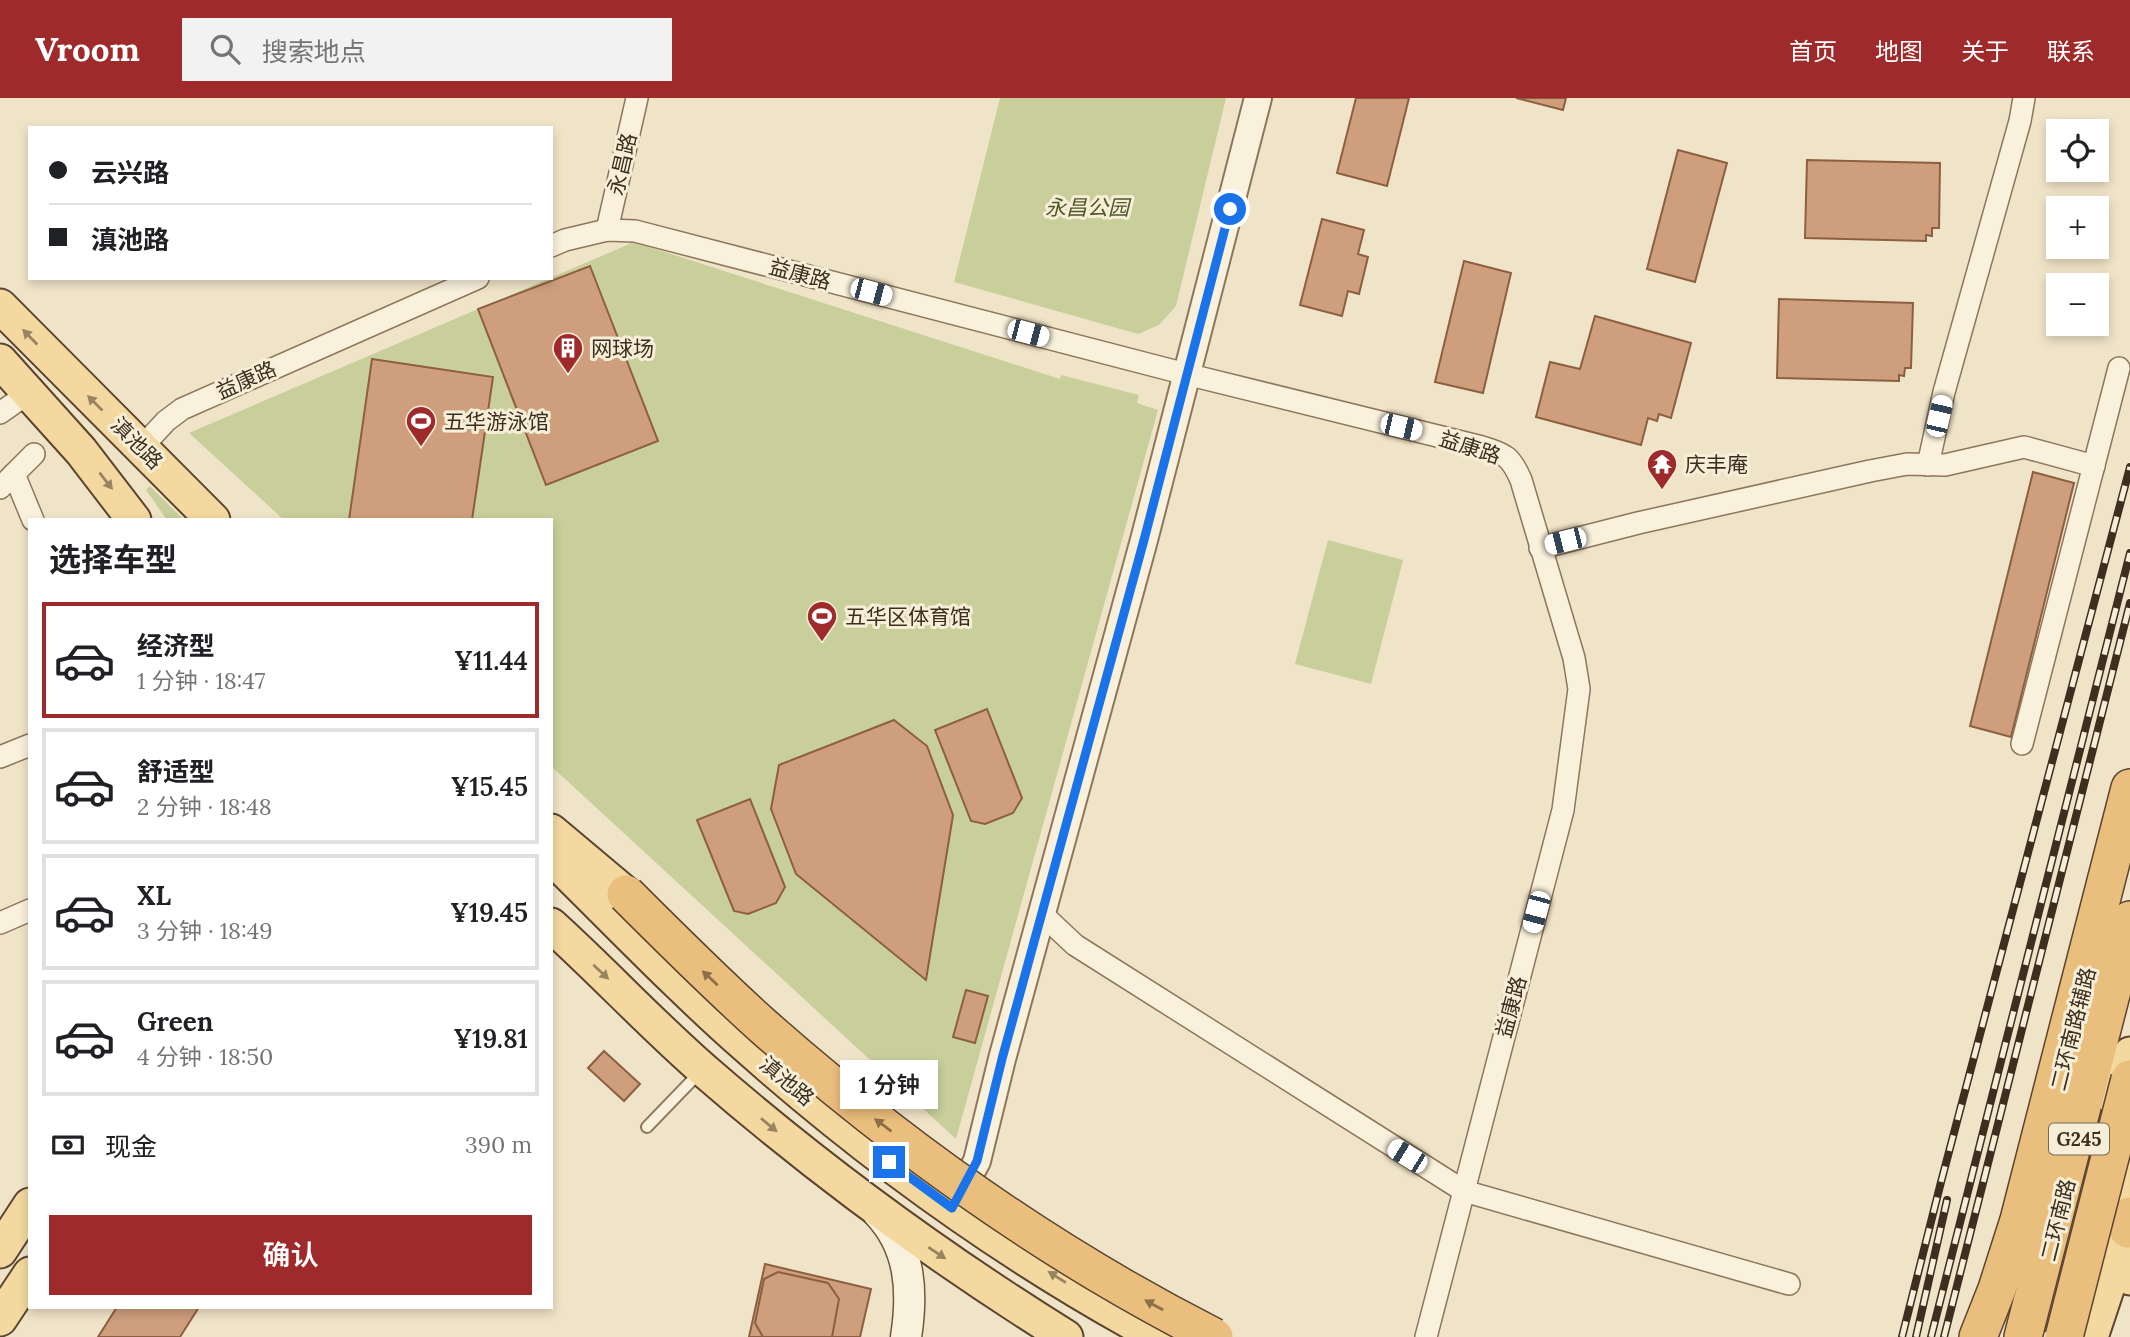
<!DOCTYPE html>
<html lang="zh">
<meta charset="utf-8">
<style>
:root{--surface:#fff;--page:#f2f2f2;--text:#202124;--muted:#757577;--line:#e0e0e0;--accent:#9e2a2b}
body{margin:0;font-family:Lora,"Noto Sans SC",serif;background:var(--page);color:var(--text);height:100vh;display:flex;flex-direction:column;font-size:26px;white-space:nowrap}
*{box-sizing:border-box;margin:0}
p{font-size:23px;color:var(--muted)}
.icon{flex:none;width:38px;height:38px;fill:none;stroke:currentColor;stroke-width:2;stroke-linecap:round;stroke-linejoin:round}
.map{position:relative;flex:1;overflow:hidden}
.details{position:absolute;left:28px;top:420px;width:525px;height:791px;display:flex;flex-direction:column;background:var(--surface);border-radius:0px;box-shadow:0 4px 10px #0003}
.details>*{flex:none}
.top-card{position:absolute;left:28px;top:28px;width:525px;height:154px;border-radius:0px;box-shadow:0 4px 10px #0003;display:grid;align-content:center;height:154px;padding:0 21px;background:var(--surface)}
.fabs{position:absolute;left:2046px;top:21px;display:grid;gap:14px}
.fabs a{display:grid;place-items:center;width:63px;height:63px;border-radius:0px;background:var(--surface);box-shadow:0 4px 10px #0003;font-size:35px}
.end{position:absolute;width:32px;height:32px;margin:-16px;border:9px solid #1a73e8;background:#fff;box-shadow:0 0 0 4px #fff}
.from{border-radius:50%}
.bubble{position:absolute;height:49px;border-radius:0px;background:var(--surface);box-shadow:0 4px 10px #0003;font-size:23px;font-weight:600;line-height:49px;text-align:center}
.car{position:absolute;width:21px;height:42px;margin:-21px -10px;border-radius:9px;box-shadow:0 0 5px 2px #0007;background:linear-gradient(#fff 24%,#345 0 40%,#fff 0 76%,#345 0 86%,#fff 0)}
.top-card b{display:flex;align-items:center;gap:24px;height:66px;font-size:26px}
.top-card b+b{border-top:2px solid var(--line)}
.top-card i{width:18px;height:18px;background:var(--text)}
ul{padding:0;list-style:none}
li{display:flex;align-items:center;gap:21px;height:116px;margin:0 14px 10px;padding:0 7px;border:4px solid var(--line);border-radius:0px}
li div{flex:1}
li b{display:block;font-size:26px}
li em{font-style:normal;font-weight:600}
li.current{border-color:var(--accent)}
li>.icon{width:63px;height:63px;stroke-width:1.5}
h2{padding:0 21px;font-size:32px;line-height:84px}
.pay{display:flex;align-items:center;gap:18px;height:77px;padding:0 21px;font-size:26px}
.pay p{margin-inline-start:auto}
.button{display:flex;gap:14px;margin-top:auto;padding:14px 21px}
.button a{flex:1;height:80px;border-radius:0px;background:var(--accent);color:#fff;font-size:28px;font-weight:600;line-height:80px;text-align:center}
header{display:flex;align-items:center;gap:42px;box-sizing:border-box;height:98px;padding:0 35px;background:var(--accent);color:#fff}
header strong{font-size:33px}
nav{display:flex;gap:38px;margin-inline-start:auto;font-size:24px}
.search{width:490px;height:63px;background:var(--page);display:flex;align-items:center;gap:18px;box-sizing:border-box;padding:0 24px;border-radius:0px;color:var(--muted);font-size:26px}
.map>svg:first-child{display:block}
.green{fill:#c9cf9b}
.building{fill:#cf9f7d;stroke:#8d5f41;stroke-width:2}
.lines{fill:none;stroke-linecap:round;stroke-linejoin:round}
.service-casing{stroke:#8d765c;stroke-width:14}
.minor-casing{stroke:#8d765c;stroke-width:24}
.tertiary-casing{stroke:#8d765c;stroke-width:30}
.secondary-casing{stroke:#6f573f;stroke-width:33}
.primary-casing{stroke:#5b4430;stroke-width:37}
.trunk-casing{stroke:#5b4430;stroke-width:40}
.service{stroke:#faf1dc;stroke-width:10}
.minor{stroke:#faf1dc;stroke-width:21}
.tertiary{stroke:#faf1dc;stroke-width:26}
.secondary{stroke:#faf1dc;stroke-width:30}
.primary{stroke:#f3d9a0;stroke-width:33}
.trunk{stroke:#eabe7c;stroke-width:37}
.rail-casing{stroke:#3d2e20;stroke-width:8}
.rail{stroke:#f7eed8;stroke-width:5;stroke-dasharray:16;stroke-linecap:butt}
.trunk-bridge-casing{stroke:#5b4430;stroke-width:40;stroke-linecap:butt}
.trunk-bridge{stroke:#eabe7c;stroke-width:37}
.oneway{fill:#988460}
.oneway2{fill:#8b6f49}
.route{stroke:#1a73e8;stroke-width:9}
.labels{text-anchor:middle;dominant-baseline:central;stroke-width:6;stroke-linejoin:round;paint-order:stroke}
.shield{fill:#f7eed8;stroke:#756857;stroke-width:2}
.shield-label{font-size:19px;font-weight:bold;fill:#3d2e20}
.street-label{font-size:21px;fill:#3d2e20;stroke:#f7eed8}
.park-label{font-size:21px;font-style:italic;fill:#4d5a26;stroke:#f7eed8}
.poi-label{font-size:21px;fill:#3d2e20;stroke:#f7eed8;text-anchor:start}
</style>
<header>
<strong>Vroom</strong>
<div class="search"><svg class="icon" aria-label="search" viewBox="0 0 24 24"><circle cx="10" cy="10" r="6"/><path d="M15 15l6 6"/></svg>搜索地点</div>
<nav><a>首页</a><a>地图</a><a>关于</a><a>联系</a></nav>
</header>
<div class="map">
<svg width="2130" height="1239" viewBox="0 0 2130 1239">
<rect width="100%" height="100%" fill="#f0e4c8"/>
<!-- green -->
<g class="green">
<polygon points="1000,0 1226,0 1176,208 1159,227 1138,236 954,184"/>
<polygon points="634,144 1060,281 1061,277 1139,297 1137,305 1158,312 956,1041 551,668 551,422 284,422 189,335"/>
<polygon points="150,388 184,422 167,422 146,392"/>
<polygon points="1328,442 1403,462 1371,586 1295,566"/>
</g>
<!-- building -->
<g class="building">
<polygon points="1356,0 1409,0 1387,88 1337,75"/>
<polygon points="1516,0 1566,0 1563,12"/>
<polygon points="1678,52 1727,65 1695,184 1647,171"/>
<polygon points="1807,62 1940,65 1939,130 1932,130 1932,138 1926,137 1926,143 1805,140"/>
<polygon points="1322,121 1364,132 1358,156 1368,159 1359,196 1348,193 1342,218 1300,207"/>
<polygon points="1464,163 1511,175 1483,295 1435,284"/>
<polygon points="590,168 658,343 546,387 478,211"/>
<polygon points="1779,201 1913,205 1911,270 1905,270 1904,278 1899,277 1899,283 1777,280"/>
<polygon points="1595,218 1691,245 1671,320 1659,316 1657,323 1648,320 1641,347 1536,319 1550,264 1580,271"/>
<polygon points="372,261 493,279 472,422 349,422"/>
<polygon points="2033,374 2074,385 2011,639 1970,628"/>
<polygon points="987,611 1022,700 1013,715 985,726 971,723 935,632"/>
<polygon points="894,622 927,648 953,717 926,882 796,776 771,711 779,667"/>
<polygon points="750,701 785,789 776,805 748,816 734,813 697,722"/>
<polygon points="966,892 988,898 975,945 953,939"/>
<polygon points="604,953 640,986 624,1003 588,970"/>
<polygon points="765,1166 871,1191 860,1239 749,1239"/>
<polygon points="778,1174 828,1185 839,1201 832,1239 763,1239 755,1225 764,1181"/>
<polygon points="117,1209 199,1209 180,1239 98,1239"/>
</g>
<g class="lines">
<!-- service casing -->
<g class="service-casing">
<polyline id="service" points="647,1029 701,973"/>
</g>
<!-- minor casing -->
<g class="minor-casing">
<g id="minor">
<polyline points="607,132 637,0"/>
<path d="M 551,148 L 565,142 L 607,132 L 635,133 L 1186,276 L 1482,349 C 1506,356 1511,359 1521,382 L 1574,560 L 1579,591 L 1563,712 L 1426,1239"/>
<polyline points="0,315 30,294"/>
<polyline points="141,350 166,323 182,311 478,180"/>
<polyline points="1928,367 1944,294 2020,23 2024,0"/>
<polyline points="14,376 33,422"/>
<polyline points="0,390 34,356"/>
<polyline points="1540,450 1638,425 1870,373 1907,366 1945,367 2024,349 2094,368"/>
<polyline points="2022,646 2119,270"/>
<polyline points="0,659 30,647"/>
<polyline points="1042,816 1075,847 1464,1093 1789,1186"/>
<polyline points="0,825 30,812"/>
</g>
</g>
<!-- tertiary casing -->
<g class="tertiary-casing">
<polyline id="tertiary" points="957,1101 977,1063 1002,961 1144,442 1258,0"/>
</g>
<!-- secondary casing -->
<g class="secondary-casing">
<path id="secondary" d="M 878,1115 C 911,1150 913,1194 906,1239"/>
</g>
<!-- primary casing -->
<g class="primary-casing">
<g id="primary">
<polyline points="0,208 213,422"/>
<polyline points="0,263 81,353 134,422"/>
<polyline points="551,733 626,796"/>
<path d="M 551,759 C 615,822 678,888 746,948 C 871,1059 1010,1159 1158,1239"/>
<path d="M 551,827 C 604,875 652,927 706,974 C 819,1072 939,1160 1066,1239"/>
<polyline points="2117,1006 2130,956"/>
<polyline points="2127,1022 2127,1148 2130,1180"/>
<polyline points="0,1153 30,1107"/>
<polyline points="0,1221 30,1176"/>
<polyline points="2091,1239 2123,1143"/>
</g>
</g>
<!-- trunk casing -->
<g class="trunk-casing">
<g id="trunk">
<polyline points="2128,1131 2130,1118"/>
<polyline points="1978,1239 1997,1191 2019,1122 2130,690"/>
<polyline points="2023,1239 2130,822"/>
</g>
</g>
<!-- service -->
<use href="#service" class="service"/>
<!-- minor -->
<use href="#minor" class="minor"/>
<!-- tertiary -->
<use href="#tertiary" class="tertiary"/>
<!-- secondary -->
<use href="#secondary" class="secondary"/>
<!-- primary -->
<use href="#primary" class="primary"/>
<!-- trunk -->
<use href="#trunk" class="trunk"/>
<!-- rail casing -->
<g class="rail-casing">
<g id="rail">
<polyline points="1902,1239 1941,1084 2130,369"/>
<polyline points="1916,1239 1947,1102"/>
<polyline points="1931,1239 2130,455"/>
<polyline points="1944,1239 2130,505"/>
</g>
</g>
<!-- rail -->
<use href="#rail" class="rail"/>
<!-- trunk-bridge casing -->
<g class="trunk-bridge-casing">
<g id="trunk-bridge">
<path d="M 626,796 C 671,841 716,886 764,929 C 900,1049 1052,1157 1214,1239"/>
<polyline points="2064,1239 2130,981"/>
</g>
</g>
<!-- trunk-bridge -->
<use href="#trunk-bridge" class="trunk-bridge"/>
</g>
<!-- one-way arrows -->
<defs><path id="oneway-solid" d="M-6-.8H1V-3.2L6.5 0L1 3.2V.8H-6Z" transform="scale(1.75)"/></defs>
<g class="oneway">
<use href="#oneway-solid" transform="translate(30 239) rotate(-134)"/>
<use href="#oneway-solid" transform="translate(95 305) rotate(-135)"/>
<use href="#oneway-solid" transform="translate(106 383) rotate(52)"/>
<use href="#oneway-solid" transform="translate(601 874) rotate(43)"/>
<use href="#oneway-solid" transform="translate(769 1027) rotate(40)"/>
<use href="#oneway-solid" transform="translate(937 1155) rotate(34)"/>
<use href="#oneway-solid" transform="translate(1057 1179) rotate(-148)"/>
</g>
<g class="oneway2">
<use href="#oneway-solid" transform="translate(710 880) rotate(-137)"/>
<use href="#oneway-solid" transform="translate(883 1027) rotate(-143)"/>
<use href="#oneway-solid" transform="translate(1154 1207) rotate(-151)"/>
</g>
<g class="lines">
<!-- route -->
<polyline class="route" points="889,1064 952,1110 977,1063 1002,961 1144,442 1230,111"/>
</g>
<!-- icons -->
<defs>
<g id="building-pin" transform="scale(1.575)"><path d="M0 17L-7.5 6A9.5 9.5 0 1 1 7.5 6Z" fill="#9e2a2b" stroke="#f7eed8"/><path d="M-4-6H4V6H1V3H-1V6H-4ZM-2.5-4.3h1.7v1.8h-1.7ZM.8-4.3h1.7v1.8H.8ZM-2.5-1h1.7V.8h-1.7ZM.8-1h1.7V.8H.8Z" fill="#fff"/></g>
<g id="stadium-pin" transform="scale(1.575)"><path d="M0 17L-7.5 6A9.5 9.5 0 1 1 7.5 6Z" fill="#9e2a2b" stroke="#f7eed8"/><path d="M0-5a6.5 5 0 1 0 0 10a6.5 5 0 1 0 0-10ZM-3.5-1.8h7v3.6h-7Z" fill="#fff"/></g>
<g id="temple-pin" transform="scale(1.575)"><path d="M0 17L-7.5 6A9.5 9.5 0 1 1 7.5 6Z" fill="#9e2a2b" stroke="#f7eed8"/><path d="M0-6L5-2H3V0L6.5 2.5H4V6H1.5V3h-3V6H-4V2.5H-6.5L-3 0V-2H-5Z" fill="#fff"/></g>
</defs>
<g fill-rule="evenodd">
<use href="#building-pin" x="568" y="250"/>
<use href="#stadium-pin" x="421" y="323"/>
<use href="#temple-pin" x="1662" y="366"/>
<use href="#stadium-pin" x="822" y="518"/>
</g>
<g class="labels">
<!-- shield labels -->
<rect class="shield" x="2049" y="1025.5" width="60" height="31" rx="5"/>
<g class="shield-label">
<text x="2079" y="1041">G245</text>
</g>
<!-- street labels -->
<g class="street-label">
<text transform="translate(622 66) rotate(-77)">永昌路</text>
<text transform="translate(800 176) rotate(15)">益康路</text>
<text transform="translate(246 282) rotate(-24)">益康路</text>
<text transform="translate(137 345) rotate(45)">滇池路</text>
<text transform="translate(1470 349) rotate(18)">益康路</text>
<text transform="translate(1511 909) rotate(-75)">益康路</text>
<text transform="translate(2073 931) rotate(-76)">二环南路辅路</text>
<text transform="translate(787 983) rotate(40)">滇池路</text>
<text transform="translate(2058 1122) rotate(-76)">二环南路</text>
</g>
<!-- park labels -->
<g class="park-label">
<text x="1087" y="109">永昌公园</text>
</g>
<!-- poi labels -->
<g class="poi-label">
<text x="591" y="250">网球场</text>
<text x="444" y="323">五华游泳馆</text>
<text x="1685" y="366">庆丰庵</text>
<text x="845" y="518">五华区体育馆</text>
</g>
</g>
</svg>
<div class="fabs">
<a><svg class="icon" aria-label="locate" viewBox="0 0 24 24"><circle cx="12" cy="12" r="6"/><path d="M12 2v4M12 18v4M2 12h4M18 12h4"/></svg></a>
<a>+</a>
<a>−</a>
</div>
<i class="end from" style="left:1230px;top:111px"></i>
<i class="end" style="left:889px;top:1064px"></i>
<div class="bubble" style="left:840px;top:962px;width:98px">1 分钟</div>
<i class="car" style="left:871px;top:194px;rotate:105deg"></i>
<i class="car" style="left:1028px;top:235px;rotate:105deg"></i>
<i class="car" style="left:1939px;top:318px;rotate:13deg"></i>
<i class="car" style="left:1401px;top:329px;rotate:103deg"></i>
<i class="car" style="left:1565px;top:443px;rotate:256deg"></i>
<i class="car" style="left:1536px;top:814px;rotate:195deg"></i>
<i class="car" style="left:1407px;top:1058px;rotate:302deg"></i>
<div class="top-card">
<b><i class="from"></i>云兴路</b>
<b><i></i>滇池路</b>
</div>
<section class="details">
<h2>选择车型</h2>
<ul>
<li class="current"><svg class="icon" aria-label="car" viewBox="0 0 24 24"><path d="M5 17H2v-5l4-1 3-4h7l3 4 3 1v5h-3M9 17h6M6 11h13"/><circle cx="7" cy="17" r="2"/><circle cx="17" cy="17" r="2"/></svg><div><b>经济型</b><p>1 分钟 · 18:47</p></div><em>¥11.44</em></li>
<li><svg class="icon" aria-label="car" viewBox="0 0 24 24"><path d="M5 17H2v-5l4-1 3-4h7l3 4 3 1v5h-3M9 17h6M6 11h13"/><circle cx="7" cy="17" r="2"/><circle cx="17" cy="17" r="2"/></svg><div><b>舒适型</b><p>2 分钟 · 18:48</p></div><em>¥15.45</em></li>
<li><svg class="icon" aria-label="car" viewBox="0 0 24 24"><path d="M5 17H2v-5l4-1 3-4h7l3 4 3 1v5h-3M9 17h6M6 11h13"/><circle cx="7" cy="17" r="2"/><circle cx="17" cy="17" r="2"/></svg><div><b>XL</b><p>3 分钟 · 18:49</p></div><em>¥19.45</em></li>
<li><svg class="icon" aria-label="car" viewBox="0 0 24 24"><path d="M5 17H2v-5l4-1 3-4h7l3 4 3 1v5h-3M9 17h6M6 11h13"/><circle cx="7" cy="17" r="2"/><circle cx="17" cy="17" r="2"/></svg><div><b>Green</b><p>4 分钟 · 18:50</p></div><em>¥19.81</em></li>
</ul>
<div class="pay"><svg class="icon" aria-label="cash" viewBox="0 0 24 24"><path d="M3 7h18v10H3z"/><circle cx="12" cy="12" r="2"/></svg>现金<p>390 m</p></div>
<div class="button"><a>确认</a></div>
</section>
</div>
